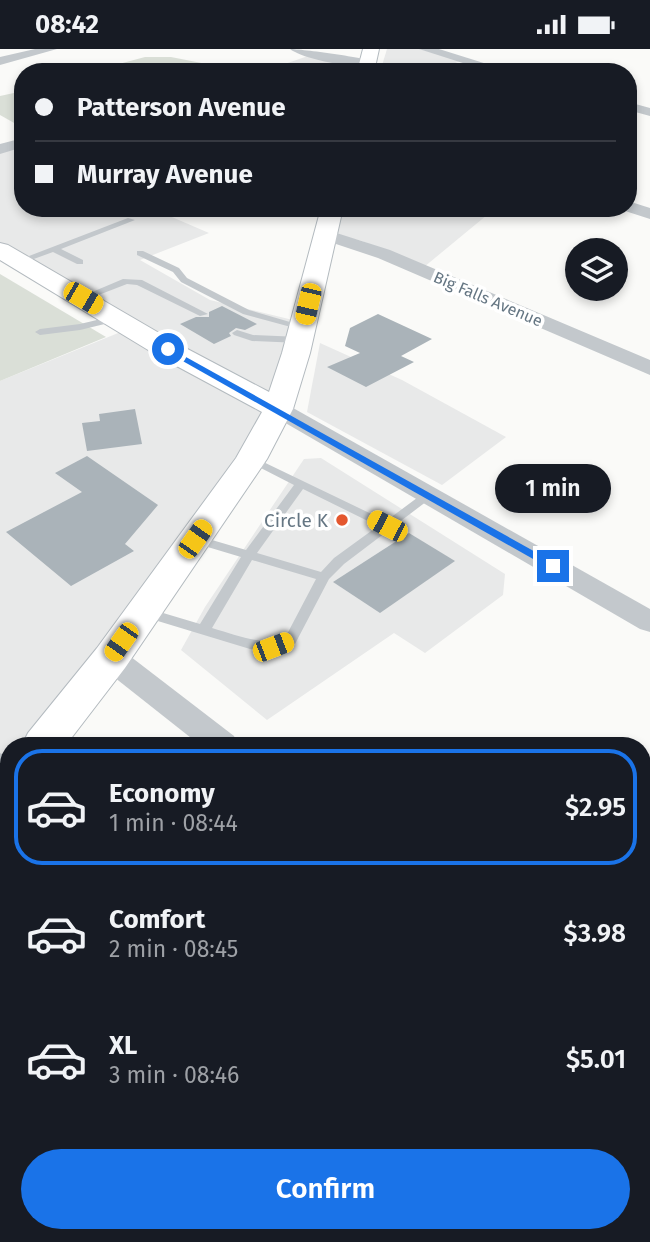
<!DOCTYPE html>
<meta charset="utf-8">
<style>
:root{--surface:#171b24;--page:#20242c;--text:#f1f3f6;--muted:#9ea1a6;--line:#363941;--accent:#1a73e8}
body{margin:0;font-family:"Fira Sans",sans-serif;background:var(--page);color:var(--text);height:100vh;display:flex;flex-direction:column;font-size:26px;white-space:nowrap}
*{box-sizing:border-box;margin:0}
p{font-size:23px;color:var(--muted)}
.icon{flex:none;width:38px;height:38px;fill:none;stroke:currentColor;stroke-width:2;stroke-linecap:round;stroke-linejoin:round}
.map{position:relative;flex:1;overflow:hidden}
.panel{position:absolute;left:0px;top:688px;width:651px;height:506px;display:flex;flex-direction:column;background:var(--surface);border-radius:28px 28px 0 0;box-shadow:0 4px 10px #0003}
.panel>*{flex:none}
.guide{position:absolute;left:14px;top:14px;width:623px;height:154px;border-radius:28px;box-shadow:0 4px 10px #0003;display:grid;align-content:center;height:154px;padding:0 21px;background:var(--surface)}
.tools{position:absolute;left:565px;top:189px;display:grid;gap:14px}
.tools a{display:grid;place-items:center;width:63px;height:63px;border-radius:50%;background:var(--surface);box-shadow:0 4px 10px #0003;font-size:35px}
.end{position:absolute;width:32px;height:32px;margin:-16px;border:9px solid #1a73e8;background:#fff;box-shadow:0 0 0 4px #fff}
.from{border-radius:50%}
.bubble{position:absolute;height:49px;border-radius:24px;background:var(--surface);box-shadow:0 4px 10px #0003;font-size:23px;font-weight:600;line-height:49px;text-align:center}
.car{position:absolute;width:21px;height:42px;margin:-21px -10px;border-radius:9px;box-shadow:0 0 5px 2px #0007;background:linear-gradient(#f5c518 24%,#345 0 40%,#f5c518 0 76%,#345 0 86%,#f5c518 0)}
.guide b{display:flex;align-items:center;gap:24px;height:66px;font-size:26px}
.guide b+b{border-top:2px solid var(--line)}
.guide i{width:18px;height:18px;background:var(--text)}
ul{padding:12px 0 0;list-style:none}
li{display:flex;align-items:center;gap:21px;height:116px;margin:0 14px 10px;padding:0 7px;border:4px solid transparent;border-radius:28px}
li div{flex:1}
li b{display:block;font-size:26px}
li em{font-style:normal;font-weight:600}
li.current{border-color:var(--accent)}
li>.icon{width:63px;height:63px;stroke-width:1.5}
.primary-button{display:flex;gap:14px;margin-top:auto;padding:14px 21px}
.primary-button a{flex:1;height:80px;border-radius:42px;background:var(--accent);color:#fff;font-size:28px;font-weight:600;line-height:80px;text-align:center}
.status{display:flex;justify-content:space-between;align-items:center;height:49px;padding:0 35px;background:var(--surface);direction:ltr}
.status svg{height:19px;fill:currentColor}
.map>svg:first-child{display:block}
.built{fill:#e8e9e9}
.green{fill:#dadfd7}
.building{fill:#aab3b9}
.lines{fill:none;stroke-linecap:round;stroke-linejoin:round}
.secondary-casing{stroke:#b3babf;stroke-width:2}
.lane{fill:#c3c8cc;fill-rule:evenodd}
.street{fill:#c3c8cc;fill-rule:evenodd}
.secondary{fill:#fff;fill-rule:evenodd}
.route{fill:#1a73e8}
.poi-dot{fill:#e4572e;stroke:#fff;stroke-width:2.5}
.labels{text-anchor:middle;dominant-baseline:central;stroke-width:7;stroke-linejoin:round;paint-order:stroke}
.far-street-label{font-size:16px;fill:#657683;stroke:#fff}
.poi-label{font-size:19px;fill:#657683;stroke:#fff;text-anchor:end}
</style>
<div class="status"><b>08:42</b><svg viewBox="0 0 49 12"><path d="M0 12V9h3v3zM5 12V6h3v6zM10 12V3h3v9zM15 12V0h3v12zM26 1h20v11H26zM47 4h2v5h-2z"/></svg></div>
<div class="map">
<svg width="650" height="1193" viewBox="0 0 650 1193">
<rect width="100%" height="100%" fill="#fafaf8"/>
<!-- built -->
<g class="built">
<polygon points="387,0 420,0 460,12 434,23 380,23"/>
<polygon points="311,6 357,20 355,23 261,23"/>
<polygon points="23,97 23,159 151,159 209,184 140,211 210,251 297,272 275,354 0,198 0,103"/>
<polygon points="337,159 479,159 487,166 424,218 362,192 330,184"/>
<polygon points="133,278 278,360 111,609 44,696 9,696 9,744 0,756 0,332"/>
<polygon points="320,294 402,331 506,388 442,436 307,363"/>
<polygon points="321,409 505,525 503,546 425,604 394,584 267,671 181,601 205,558 304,410"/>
<polygon points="1,814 9,822 9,1185 81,1185 73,1193 0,1193"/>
</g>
<!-- green -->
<g class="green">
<polygon points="145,8 171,8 247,23 89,23"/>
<polygon points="23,42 23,79 0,66 0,47"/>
<polygon points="0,225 106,288 0,332"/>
</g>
<!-- building -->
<g class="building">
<polygon points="222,257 257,275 245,281 236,279 229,284 231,287 214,295 180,275 196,268 209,268 209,263"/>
<polygon points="378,265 432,290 401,307 414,313 366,338 327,318 360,304 345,297 350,279"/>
<polygon points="135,360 142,395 87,402 82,374 100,372 99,365"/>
<polygon points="87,407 158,456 125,495 134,502 71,537 6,483 82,443 55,424"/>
<polygon points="409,484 455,512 380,564 333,533"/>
</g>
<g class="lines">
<!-- secondary casing -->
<g class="secondary-casing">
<g id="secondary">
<polygon points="363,0 379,0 374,23 357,23"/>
<polygon points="321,159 343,159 310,304 293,360 267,410 125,619 66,696 22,696 28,684 97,599 236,409 262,363 158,307 0,211 0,194 8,196 178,295 269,343 282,304"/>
<polygon points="9,725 9,770 0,773 0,728"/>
</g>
</g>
<!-- lane -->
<g class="lane">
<polygon points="128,169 135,171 61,200 83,211 83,215 77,215 53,203 20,215 16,212"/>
<polygon points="137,202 143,202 179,219 187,229 249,261 307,278 302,281 243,265 181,233 173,223 137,206"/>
<polygon points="123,230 142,231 208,265 200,267 137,236 127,235 83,252 78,249"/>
<polygon points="118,266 121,267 121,271 80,281 40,286 35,283 40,280 80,275"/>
<polygon points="237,281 253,286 300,288 305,291 300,294 252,292 234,286 232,284"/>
<path d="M 251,407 L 386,472 L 425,443 L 429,442 L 435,446 L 344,515 L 329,530 L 295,595 L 273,603 L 250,600 L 138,566 L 136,563 L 143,558 L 200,575 L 241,508 L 191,493 L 189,490 L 191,487 L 195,486 L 246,501 L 294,436 L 247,412 L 245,410 ZM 303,440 L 378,477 L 334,509 L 321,523 L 257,504 ZM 252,511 L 316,530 L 285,589 C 261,597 236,586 212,579 Z"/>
<polygon points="0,704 9,709 9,724 0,719"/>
<polygon points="0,853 9,857 9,875 0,871"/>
<polygon points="9,944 9,969 0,974 0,950"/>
<polygon points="0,1081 9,1085 9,1111 0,1107"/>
<polygon points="9,1162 9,1185 12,1185 0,1192 0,1166"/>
</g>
<!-- street -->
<g class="street">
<polygon points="35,0 57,0 0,16 0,8"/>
<path d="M 290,0 C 301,0 369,9 374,13 C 362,23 302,10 290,0 Z"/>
<polygon points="419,0 439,0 512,23 491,23"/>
<polygon points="628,53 650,59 650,67 628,61"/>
<polygon points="23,89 23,98 0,105 0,95"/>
<polygon points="628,152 650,159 650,170 622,161 628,159"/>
<polygon points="324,180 390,201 650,311 650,326 378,209 318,189 315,185 318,181"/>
<polygon points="278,353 286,355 650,560 650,583 640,580 270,365 267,360 270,355"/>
<polygon points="111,598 122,601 234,687 238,696 200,696 100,617 96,609 100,601"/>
<polygon points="642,1033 650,1036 650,1083 642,1079"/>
</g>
<!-- secondary -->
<use href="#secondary" class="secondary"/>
</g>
<!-- route -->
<polygon class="route" points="168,298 557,515 558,517 549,519 165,302"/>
<!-- markers -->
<circle class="poi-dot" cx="342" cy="471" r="7"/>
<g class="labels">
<!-- far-street labels -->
<g class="far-street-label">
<text transform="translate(488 250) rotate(23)">Big Falls Avenue</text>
</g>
<!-- poi labels -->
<g class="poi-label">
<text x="328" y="471">Circle K</text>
</g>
</g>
</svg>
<div class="tools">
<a><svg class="icon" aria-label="layers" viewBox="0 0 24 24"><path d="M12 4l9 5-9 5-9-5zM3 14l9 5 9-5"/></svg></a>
</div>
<i class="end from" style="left:168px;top:300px"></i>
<i class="end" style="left:553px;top:517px"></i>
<div class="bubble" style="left:495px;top:415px;width:116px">1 min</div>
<i class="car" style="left:83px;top:249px;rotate:120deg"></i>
<i class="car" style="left:308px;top:255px;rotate:193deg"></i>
<i class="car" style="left:387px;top:477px;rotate:297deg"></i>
<i class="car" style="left:195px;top:490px;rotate:35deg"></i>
<i class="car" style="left:121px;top:593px;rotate:215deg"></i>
<i class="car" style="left:273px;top:598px;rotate:69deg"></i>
<div class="guide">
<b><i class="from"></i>Patterson Avenue</b>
<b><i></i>Murray Avenue</b>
</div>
<section class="panel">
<ul>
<li class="current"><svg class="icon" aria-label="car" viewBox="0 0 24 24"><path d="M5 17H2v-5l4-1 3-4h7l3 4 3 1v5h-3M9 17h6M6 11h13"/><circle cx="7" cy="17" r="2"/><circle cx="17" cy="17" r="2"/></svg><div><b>Economy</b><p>1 min · 08:44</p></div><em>$2.95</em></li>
<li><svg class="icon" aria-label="car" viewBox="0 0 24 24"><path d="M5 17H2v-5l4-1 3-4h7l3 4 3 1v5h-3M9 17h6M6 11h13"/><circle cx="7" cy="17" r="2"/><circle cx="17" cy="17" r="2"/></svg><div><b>Comfort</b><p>2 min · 08:45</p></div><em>$3.98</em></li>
<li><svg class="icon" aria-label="car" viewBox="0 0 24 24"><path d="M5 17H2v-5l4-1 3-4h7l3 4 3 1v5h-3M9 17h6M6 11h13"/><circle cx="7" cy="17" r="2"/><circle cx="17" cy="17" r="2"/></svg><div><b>XL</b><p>3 min · 08:46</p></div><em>$5.01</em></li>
</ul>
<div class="primary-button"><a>Confirm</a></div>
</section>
</div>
